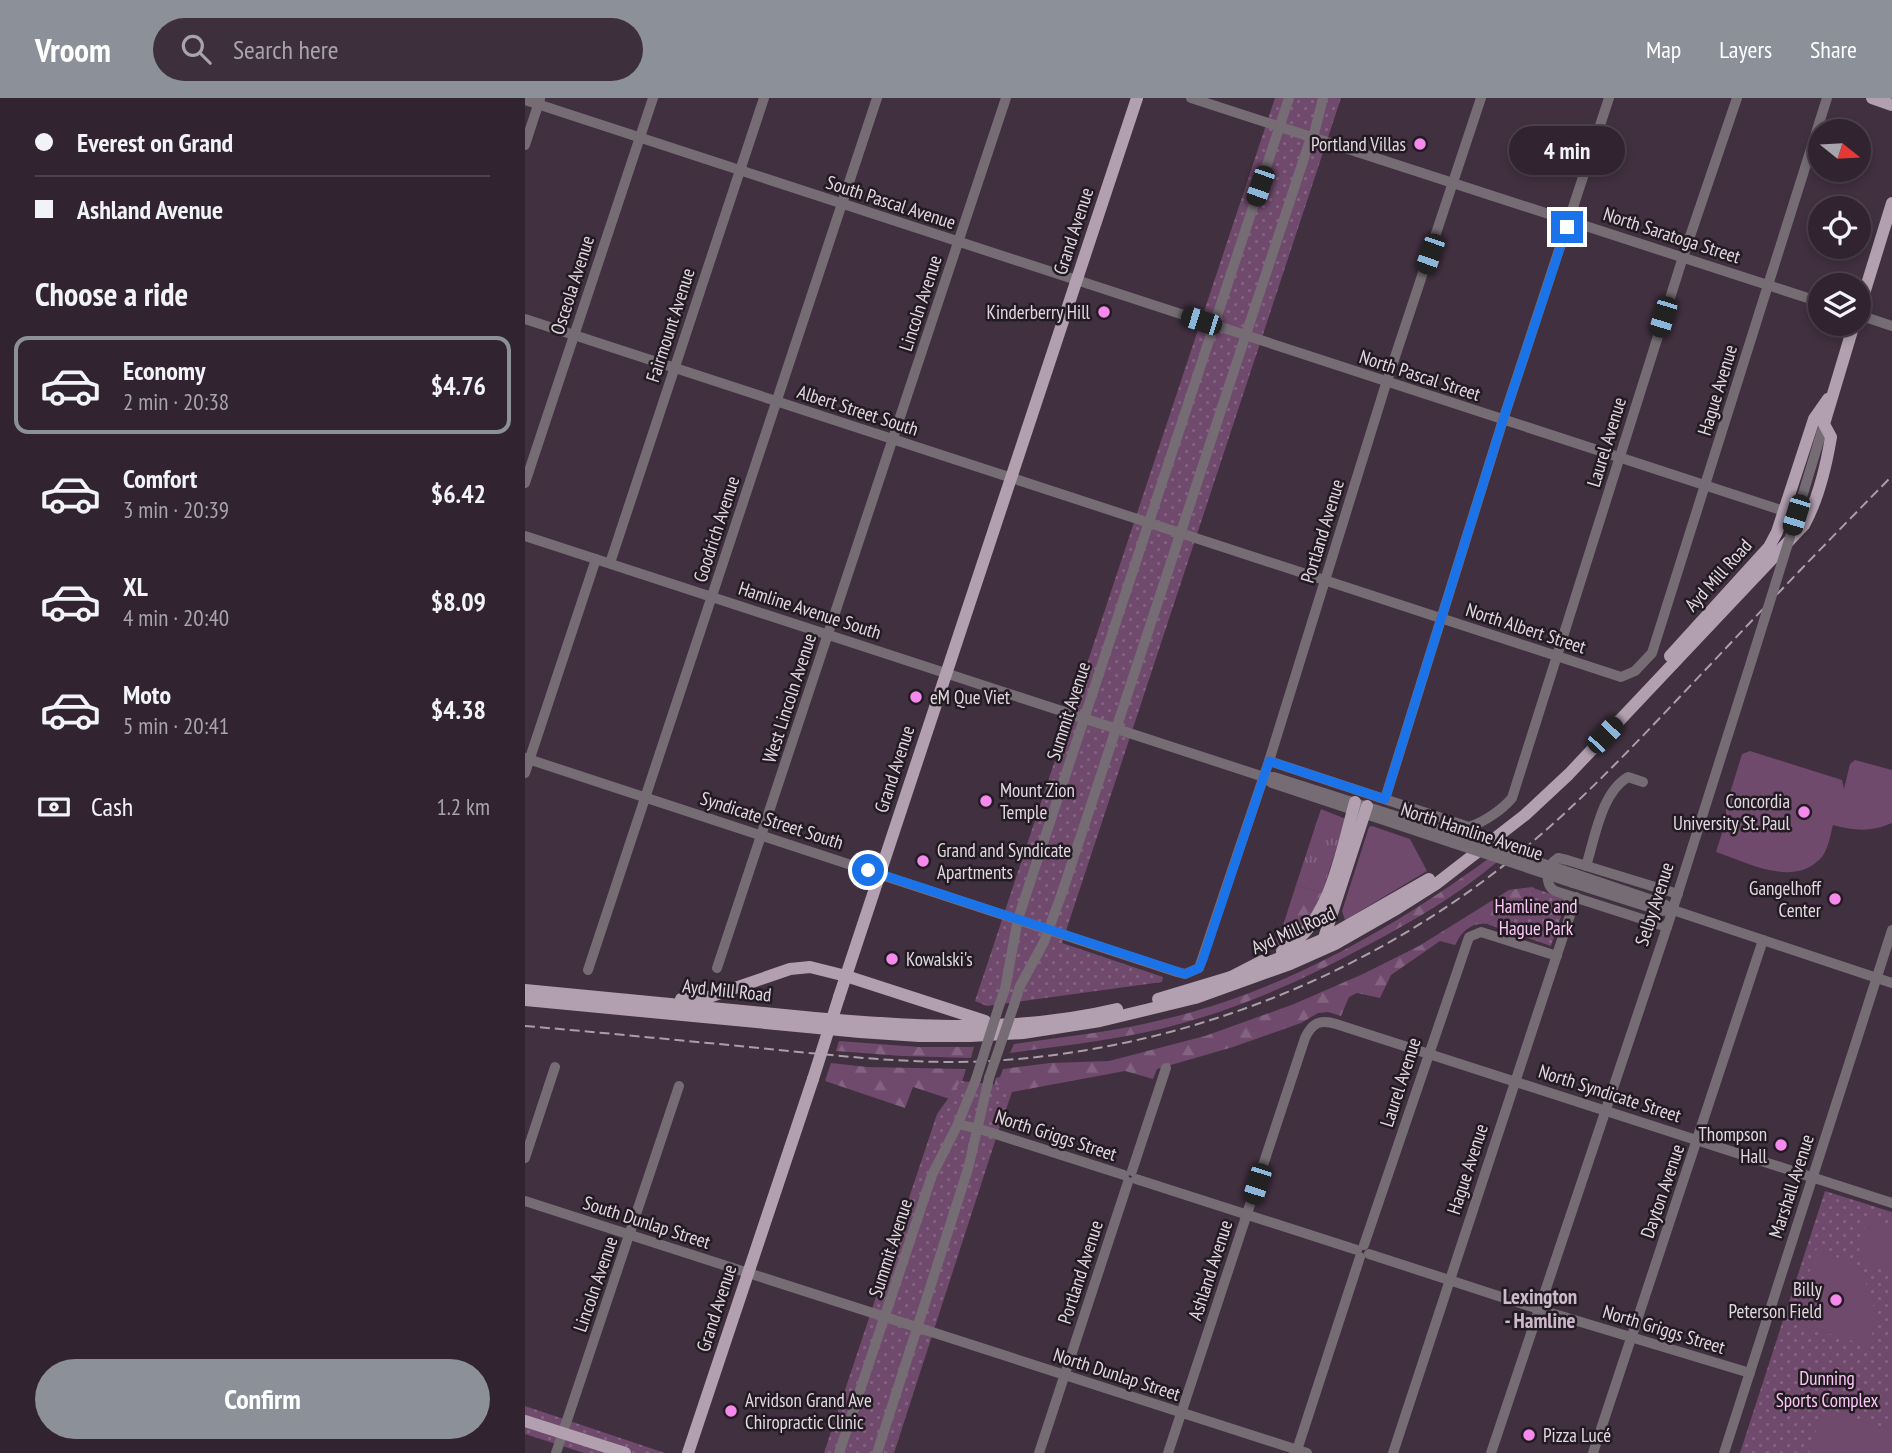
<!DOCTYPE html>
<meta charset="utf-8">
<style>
:root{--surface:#312430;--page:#3d303c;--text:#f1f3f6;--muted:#a8a4ab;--line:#4c414c;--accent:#8c9099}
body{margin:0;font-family:"PT Sans Narrow",sans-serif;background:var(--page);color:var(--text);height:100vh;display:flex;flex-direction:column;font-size:26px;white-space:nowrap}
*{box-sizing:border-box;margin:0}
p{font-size:23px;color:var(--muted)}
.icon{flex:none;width:38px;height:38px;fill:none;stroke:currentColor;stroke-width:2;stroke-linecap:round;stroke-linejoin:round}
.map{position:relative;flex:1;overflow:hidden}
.details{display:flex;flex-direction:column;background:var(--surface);width:525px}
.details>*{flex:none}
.banner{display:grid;align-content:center;height:154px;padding:0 35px;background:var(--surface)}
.needle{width:46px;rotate:108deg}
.tools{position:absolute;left:1283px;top:21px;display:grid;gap:14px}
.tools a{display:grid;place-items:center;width:63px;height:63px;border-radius:50%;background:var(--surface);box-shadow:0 4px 10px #0003,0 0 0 2px var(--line);font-size:35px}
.end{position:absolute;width:32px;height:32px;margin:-16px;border:9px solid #1a73e8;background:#fff;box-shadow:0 0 0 4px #fff}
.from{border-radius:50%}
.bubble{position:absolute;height:49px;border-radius:24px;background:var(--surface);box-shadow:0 4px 10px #0003,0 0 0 2px var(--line);font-size:23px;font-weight:700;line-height:49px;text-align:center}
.car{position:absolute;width:21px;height:42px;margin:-21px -10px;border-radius:9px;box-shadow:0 0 5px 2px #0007;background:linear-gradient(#222 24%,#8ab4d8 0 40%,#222 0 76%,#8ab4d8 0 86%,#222 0)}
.banner b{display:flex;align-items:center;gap:24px;height:66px;font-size:26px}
.banner b+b{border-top:2px solid var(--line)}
.banner i{width:18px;height:18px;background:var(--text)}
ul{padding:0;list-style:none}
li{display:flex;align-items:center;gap:21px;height:98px;margin:0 14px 10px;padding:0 21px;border:4px solid transparent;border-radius:14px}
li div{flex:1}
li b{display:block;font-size:26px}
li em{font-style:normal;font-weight:700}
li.current{border-color:var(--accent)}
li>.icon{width:63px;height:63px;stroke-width:1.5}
h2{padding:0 35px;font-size:32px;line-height:84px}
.pay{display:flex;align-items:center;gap:18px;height:77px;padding:0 35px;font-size:26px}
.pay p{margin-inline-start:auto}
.primary-button{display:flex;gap:14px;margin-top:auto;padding:14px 35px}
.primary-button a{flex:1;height:80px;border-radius:42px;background:var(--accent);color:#fff;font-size:28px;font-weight:700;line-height:80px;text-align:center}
header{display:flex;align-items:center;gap:42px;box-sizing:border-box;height:98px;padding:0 35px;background:var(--accent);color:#fff}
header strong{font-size:33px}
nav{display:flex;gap:38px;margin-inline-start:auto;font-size:24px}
.search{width:490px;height:63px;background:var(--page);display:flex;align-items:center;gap:18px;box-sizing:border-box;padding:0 24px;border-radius:38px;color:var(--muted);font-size:26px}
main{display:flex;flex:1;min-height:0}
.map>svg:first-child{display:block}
.grass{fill:url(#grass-tufts)}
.forest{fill:url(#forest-firs)}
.park{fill:url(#park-dots)}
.garden{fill:#6f4a6c}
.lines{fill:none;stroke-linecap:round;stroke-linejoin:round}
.minor{stroke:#756c74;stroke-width:10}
.major{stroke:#b2a0b0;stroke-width:12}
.rail{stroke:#ab9da9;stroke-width:2;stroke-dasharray:10 5;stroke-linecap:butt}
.minor-bridge{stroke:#756c74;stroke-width:10}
.major-bridge{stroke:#b2a0b0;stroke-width:12}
.route{stroke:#1a73e8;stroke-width:9}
.poi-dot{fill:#f589ee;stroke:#231b22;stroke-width:2.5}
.labels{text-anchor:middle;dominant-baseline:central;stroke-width:5;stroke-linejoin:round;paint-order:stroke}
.poi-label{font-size:19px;fill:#e3d7e1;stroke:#231b22;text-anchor:end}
.street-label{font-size:19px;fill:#e3d7e1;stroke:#231b22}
.park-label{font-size:19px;fill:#fdc8f8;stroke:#231b22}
.neighbourhood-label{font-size:21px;font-weight:bold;fill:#ceb9cc;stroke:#231b22}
</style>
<header>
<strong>Vroom</strong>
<div class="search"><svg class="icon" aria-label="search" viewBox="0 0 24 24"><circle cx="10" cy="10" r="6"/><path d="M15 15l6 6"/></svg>Search here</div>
<nav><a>Map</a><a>Layers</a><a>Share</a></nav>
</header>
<main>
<section class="details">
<div class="banner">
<b><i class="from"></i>Everest on Grand</b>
<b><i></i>Ashland Avenue</b>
</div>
<h2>Choose a ride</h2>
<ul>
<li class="current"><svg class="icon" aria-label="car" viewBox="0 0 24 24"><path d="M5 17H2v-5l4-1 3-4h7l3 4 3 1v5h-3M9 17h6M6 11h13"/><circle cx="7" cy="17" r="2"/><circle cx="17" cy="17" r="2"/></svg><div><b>Economy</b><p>2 min · 20:38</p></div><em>$4.76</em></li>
<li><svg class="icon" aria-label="car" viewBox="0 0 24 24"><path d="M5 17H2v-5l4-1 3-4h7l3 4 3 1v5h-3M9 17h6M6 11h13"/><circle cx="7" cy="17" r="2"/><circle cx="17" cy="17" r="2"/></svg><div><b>Comfort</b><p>3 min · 20:39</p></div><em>$6.42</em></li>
<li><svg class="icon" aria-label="car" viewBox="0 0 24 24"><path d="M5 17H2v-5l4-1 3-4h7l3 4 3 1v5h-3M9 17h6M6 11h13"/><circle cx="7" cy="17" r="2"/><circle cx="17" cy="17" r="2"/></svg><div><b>XL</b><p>4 min · 20:40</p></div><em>$8.09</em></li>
<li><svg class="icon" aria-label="car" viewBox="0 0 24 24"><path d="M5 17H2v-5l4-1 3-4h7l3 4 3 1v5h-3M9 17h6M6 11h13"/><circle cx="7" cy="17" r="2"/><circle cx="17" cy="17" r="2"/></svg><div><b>Moto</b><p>5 min · 20:41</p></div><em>$4.38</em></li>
</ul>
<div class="pay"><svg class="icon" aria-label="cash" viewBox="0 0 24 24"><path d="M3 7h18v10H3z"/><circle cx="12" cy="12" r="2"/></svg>Cash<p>1.2 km</p></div>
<div class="primary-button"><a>Confirm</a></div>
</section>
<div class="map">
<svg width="1367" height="1355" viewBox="0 0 1367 1355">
<defs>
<pattern id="grass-tufts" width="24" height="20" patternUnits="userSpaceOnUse" patternTransform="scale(1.75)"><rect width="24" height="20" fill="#6f4a6c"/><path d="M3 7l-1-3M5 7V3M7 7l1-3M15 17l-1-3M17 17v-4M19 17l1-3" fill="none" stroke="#836381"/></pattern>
<pattern id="forest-firs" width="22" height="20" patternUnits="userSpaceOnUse" patternTransform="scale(1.75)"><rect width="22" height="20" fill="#6f4a6c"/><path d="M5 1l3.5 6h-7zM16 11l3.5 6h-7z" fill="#836381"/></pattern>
<pattern id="park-dots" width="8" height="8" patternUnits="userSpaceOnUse" patternTransform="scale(1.75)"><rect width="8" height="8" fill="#6f4a6c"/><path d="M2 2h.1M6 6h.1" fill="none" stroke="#836381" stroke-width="1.8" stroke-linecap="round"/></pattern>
</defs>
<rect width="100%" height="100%" fill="#413040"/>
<!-- grass -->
<polygon class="grass" points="796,711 821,721 797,795 771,787"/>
<!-- forest -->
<g class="forest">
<path d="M 963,761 L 972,764 C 933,797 888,823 843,847 C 784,879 723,907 658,925 C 602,941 543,947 485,955 L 489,946 C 537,939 587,934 636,922 C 756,894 864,833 963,761 Z"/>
<path d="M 771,787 L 797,795 C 784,831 777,836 744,852 L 748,841 L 754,840 Z"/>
<path d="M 1007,789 L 1011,791 L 962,826 C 946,824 937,833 930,847 L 915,843 L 866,877 L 855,900 L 832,895 L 824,899 L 816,918 L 803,914 L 793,915 L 776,925 L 708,949 L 632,971 L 628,981 L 600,973 L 487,994 L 476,1026 L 467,996 L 471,980 L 475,979 L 478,971 L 525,965 L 584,963 L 680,938 L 769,906 L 838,876 L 894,848 L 984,792 Z"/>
<polygon points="314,943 394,949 449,949 446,960 377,958 311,953"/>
<polygon points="306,965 342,969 441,971 431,1003 388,989 380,1010 300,983"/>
</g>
<!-- park -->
<g class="park">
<polygon points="750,0 816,0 537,845 638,879 637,884 462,908 450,903"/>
<polygon points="1011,791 1042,801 1026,848 962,826"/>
<polygon points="436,983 474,987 486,994 369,1355 299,1355 412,1016"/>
<polygon points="1300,1093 1367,1114 1367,1355 1215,1355"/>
<polygon points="0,1308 140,1355 59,1355 0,1336"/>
</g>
<!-- garden -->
<g class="garden">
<path d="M 1225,653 L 1317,682 L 1319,691 L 1325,666 L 1330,662 L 1367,672 L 1367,725 C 1346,734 1330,733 1308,727 C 1305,738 1303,754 1294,762 C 1266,789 1221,764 1191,754 L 1201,722 L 1201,708 L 1217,656 Z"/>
<polygon points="847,728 885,741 902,773 820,822 817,813 844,729"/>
<polygon points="1342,1120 1367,1129 1367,1175 1344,1166 1334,1152"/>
<path d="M 1292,1150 C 1338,1168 1360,1197 1344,1248 L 1272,1226 L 1270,1219 Z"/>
<polygon points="1309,1314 1367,1332 1367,1355 1284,1355 1295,1320"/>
</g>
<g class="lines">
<!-- minor -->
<g class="minor">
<polyline points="666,0 1295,204"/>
<polyline points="0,2 1259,413"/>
<polyline points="0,47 15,1"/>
<polyline points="1334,217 1367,228"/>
<polyline points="0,221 1096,579 1110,573 1127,555 1302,0"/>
<polyline points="0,385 128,0"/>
<polyline points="0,438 739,679 747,685 928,745"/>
<polyline points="1265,439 1299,326"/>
<polyline points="85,465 239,0"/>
<polyline points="0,660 652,874 660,876 674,870 744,663 859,292 956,0"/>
<path d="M 744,663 L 944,729 C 959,724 977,712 987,700 L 1158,159 L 1212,0"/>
<polyline points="0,675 71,461"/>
<polyline points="739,679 749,679 930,737"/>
<polyline points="860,701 978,322 1084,0"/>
<path d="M 1061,768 C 1070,740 1076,695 1103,679 L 1118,684"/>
<polyline points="1050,776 1139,806 1148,812 1367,885"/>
<polyline points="1048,785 1136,813 1148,812"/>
<path d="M 1142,829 L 1030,793 C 1018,786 1022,767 1033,760 L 1042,762 L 1153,796"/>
<polyline points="192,870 481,0"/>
<polyline points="63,872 352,0"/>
<polyline points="489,907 495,888 519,844 537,795 784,45 788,40 798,0"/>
<polyline points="474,908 480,891 493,821 764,0"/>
<polyline points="433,1026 458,1032 599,1077"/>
<polyline points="0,1060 30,969"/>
<polyline points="607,1073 641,970"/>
<polyline points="611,1081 832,1152"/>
<polyline points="0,1103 782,1355"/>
<polyline points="839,1147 944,839 956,834 1032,858"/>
<polyline points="844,1156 1026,1215 1225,1275"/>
<polyline points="31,1355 154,988"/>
<polyline points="314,1355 407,1077 433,1026 451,981"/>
<polyline points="352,1355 443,1071 464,980"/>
<polyline points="514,1355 603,1084"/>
<path d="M 643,1355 L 780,940 C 787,925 795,921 811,926 L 1367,1105"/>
<polyline points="771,1355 835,1159"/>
<polyline points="868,1355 1051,799"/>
<polyline points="966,1355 1144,823 1227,561"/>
<polyline points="1068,1355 1238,842"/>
<polyline points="1199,1355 1367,832"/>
</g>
<!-- major -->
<g class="major">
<polyline points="1347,0 1367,7"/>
<polyline points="1334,212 1367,105"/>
<polyline points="1145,558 1244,449 1252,434 1289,321 1303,301"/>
<polyline points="798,843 842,708"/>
<path d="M 757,853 C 805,827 816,754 830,704"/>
<polyline points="733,869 799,841 904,781"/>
<polyline points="704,880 737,863"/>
<path d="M 0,892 C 86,900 173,909 259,917 C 369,928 483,937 592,911"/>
<polyline points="314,899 612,0"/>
<polyline points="156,901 181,900 265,871 285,869 321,878 460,923"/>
<polyline points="633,901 706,879"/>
<path d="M 0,902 L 335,934 L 394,938 L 445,938 L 498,935 L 575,923 L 670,900 L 765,866 L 810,846 L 873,810 L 911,786 L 1000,717 L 1044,676 L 1279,427 C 1294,400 1301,369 1306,339 L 1299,326 L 1329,226"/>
<polyline points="0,1323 100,1355"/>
<polyline points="163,1355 288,981"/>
</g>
<!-- rail -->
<path class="rail" d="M 0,928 C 81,935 163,943 244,951 C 317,958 392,967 465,963 C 655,952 841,879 988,760 C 1060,702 1122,633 1186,566 C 1245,503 1306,440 1367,378"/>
<!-- minor-bridge -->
<g class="minor-bridge">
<polyline points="1227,561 1265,439"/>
<polyline points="930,737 1050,776"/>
<polyline points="928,745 1048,785"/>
<polyline points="464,980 489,907"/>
<polyline points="451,981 474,908"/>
</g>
<!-- major-bridge -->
<polyline class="major-bridge" points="288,981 314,899"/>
</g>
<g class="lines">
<!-- route -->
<polyline class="route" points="343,772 660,876 674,870 678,861 744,663 860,701 978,322 1042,129"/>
</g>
<!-- markers -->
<g class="poi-dot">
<circle cx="895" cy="46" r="7"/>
<circle cx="579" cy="214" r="7"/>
<circle cx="391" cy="599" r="7"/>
<circle cx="461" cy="703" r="7"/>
<circle cx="1279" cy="714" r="7"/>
<circle cx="398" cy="763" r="7"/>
<circle cx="1310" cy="801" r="7"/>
<circle cx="367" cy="861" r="7"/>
<circle cx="1256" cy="1047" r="7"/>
<circle cx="1311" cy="1202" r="7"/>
<circle cx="206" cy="1313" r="7"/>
<circle cx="1004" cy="1337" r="7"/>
</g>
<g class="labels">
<!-- poi labels -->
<g class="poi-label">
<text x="881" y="46">Portland Villas</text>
<text x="565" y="214">Kinderberry Hill</text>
<text x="405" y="599" text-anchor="start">eM Que Viet</text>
<text x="475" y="692" text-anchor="start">Mount Zion<tspan x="475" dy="22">Temple</tspan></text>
<text x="1265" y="703">Concordia<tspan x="1265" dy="22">University St. Paul</tspan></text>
<text x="412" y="752" text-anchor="start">Grand and Syndicate<tspan x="412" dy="22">Apartments</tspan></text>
<text x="1296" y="790">Gangelhoff<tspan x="1296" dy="22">Center</tspan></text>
<text x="381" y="861" text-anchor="start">Kowalski's</text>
<text x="1242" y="1036">Thompson<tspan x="1242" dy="22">Hall</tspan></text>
<text x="1297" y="1191">Billy<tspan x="1297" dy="22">Peterson Field</tspan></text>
<text x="220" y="1302" text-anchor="start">Arvidson Grand Ave<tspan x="220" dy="22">Chiropractic Clinic</tspan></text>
<text x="1018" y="1337" text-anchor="start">Pizza Lucé</text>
</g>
<!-- street labels -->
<g class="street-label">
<text transform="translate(366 104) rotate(18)">South Pascal Avenue</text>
<text transform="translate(548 133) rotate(-72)">Grand Avenue</text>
<text transform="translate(1147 137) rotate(18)">North Saratoga Street</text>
<text transform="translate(47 187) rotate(-72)">Osceola Avenue</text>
<text transform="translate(395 205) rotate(-72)">Lincoln Avenue</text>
<text transform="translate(145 227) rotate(-72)">Fairmount Avenue</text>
<text transform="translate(895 277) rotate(18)">North Pascal Street</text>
<text transform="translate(1192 292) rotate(-73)">Hague Avenue</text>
<text transform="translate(333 312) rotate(18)">Albert Street South</text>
<text transform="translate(1081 344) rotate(-73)">Laurel Avenue</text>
<text transform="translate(191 431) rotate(-72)">Goodrich Avenue</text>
<text transform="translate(797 433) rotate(-73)">Portland Avenue</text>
<text transform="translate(1193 477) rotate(-48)">Ayd Mill Road</text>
<text transform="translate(285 512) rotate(18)">Hamline Avenue South</text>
<text transform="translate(1001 530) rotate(18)">North Albert Street</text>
<text transform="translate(264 600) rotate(-72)">West Lincoln Avenue</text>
<text transform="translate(543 613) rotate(-72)">Summit Avenue</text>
<text transform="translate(369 671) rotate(-72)">Grand Avenue</text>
<text transform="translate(247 722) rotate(18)">Syndicate Street South</text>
<text transform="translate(947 733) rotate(18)">North Hamline Avenue</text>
<text transform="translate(1129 806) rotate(-72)">Selby Avenue</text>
<text transform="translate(768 832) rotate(-24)">Ayd Mill Road</text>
<text transform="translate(202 892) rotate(6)">Ayd Mill Road</text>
<text transform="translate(875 984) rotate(-72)">Laurel Avenue</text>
<text transform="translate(1085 995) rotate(18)">North Syndicate Street</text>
<text transform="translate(531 1037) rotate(18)">North Griggs Street</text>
<text transform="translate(942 1071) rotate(-72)">Hague Avenue</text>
<text transform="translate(1266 1088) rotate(-72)">Marshall Avenue</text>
<text transform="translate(1137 1093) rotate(-71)">Dayton Avenue</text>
<text transform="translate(122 1124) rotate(18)">South Dunlap Street</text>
<text transform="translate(365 1150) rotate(-72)">Summit Avenue</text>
<text transform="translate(685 1172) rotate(-72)">Ashland Avenue</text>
<text transform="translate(555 1174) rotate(-72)">Portland Avenue</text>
<text transform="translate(70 1186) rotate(-71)">Lincoln Avenue</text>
<text transform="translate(191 1210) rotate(-72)">Grand Avenue</text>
<text transform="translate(1139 1231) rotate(17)">North Griggs Street</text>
<text transform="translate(592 1276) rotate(18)">North Dunlap Street</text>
</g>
<!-- park labels -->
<g class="park-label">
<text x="1011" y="808">Hamline and<tspan x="1011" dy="22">Hague Park</tspan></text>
<text x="1302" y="1280">Dunning<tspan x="1302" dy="22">Sports Complex</tspan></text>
</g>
<!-- neighbourhood labels -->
<g class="neighbourhood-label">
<text x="1015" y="1198">Lexington<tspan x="1015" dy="24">- Hamline</tspan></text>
</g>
</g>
</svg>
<div class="tools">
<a><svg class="needle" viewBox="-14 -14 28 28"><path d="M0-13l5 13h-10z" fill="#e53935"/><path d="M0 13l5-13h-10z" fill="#a8a4ab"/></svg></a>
<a><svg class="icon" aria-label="locate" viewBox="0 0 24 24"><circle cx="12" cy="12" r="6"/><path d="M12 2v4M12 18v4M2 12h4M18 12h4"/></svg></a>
<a><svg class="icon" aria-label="layers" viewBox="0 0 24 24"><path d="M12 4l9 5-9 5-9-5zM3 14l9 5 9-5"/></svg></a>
</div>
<i class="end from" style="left:343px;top:772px"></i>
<i class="end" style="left:1042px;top:129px"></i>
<div class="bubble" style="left:984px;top:28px;width:116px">4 min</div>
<i class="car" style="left:735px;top:88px;rotate:199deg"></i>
<i class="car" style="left:905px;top:156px;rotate:199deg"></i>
<i class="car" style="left:1138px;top:219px;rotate:197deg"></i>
<i class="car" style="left:676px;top:223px;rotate:288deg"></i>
<i class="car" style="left:1271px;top:417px;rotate:197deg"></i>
<i class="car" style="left:1080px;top:637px;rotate:44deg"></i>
<i class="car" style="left:732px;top:1086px;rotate:198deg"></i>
</div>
</main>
